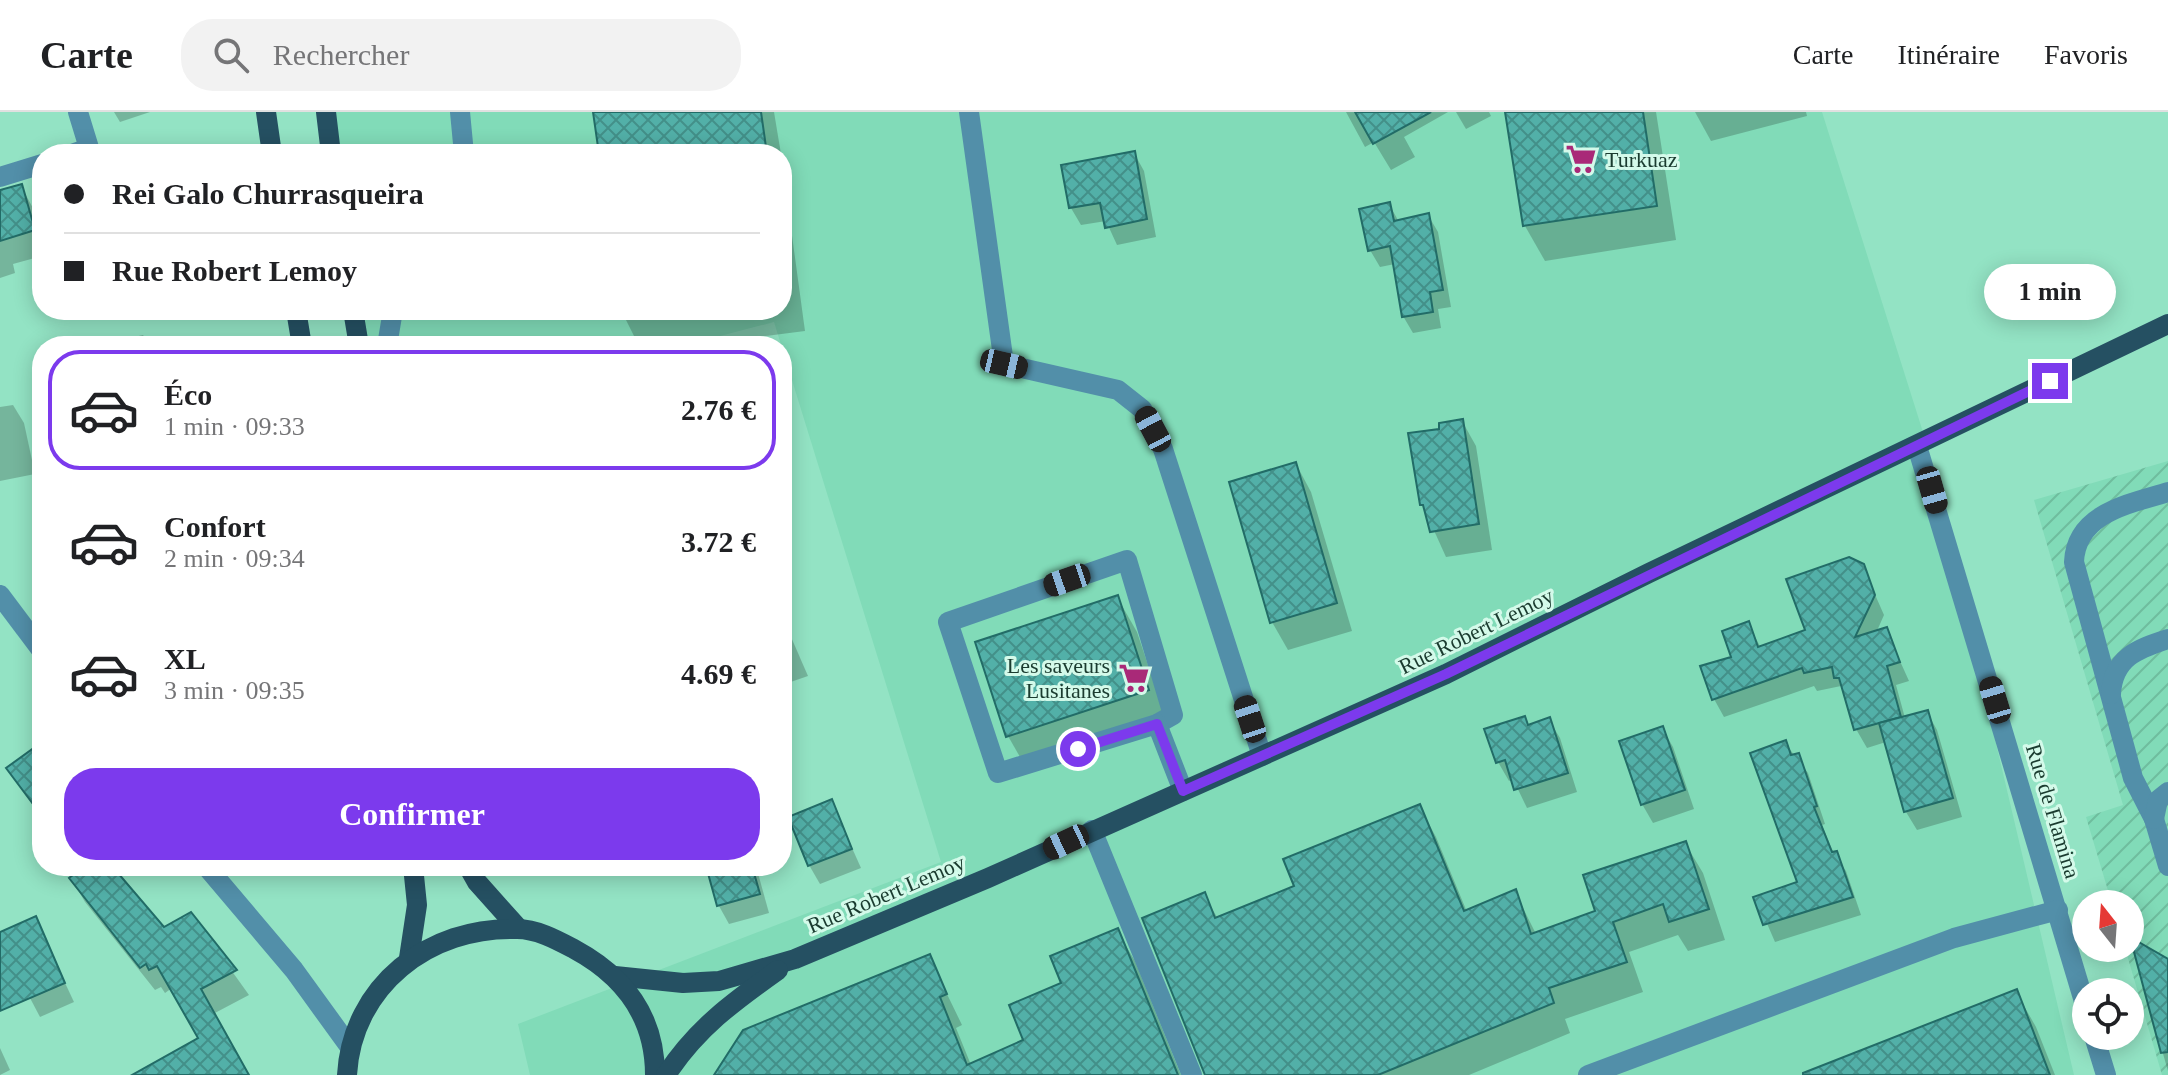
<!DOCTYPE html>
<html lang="fr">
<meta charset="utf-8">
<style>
:root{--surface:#fff;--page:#f2f2f2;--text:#202124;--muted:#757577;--line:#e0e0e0;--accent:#7c3aed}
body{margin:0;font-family:Georgia,serif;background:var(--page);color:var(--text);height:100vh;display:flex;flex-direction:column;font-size:30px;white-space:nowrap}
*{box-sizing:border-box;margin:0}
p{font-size:26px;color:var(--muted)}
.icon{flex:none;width:44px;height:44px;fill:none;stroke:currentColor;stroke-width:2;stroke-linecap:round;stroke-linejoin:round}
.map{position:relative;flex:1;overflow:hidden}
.sheet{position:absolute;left:32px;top:224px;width:760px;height:540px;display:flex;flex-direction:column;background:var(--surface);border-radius:32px;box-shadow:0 4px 20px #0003}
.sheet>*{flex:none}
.top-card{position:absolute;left:32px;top:32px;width:760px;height:176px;border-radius:32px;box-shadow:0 4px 20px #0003;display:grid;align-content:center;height:176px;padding:0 32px;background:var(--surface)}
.needle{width:52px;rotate:343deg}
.fabs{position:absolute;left:2072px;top:778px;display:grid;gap:16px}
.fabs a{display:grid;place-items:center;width:72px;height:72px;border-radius:50%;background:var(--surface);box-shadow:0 4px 20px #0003;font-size:40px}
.end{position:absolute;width:36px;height:36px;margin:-18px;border:10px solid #7c3aed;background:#fff;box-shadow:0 0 0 4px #fff}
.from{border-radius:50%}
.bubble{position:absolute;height:56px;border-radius:28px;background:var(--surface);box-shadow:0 4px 20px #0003;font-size:26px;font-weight:700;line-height:56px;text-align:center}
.car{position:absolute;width:24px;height:48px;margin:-24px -12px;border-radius:10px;box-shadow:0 0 6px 2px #0007;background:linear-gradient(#222 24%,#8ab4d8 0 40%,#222 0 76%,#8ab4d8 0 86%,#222 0)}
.top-card b{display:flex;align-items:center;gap:28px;height:76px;font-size:30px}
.top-card b+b{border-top:2px solid var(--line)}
.top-card i{width:20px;height:20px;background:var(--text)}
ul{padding:14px 0 0;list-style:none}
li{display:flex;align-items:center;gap:24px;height:120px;margin:0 16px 12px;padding:0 16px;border:4px solid transparent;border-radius:32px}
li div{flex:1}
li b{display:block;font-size:30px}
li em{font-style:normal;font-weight:700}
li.selected{border-color:var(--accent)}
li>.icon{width:72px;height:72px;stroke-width:1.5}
.primary-button{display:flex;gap:16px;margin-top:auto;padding:16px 32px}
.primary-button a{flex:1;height:92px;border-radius:32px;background:var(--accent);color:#fff;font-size:32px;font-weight:700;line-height:92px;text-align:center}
header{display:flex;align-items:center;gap:48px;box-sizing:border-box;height:112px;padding:0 40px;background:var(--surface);border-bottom:2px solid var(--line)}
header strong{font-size:38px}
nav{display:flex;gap:44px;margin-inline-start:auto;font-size:28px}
.search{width:560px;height:72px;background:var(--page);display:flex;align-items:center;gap:20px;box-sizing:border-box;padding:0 28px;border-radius:32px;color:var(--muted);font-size:30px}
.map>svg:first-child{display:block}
.built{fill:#81dbb8}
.industrial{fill:url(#industrial-furrows)}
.shadow{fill:#0003}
.building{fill:url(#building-cross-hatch);stroke:#226c67;stroke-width:2}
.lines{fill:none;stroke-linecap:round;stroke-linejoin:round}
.minor{stroke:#528fa9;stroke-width:20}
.major{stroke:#255062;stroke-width:20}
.route{stroke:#7c3aed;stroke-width:10}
.labels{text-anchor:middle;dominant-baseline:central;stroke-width:6;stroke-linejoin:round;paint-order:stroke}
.poi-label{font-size:22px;fill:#1a3b2f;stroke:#d4faea;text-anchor:start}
.street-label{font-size:22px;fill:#1a3b2f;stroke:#d4faea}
</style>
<header>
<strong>Carte</strong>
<div class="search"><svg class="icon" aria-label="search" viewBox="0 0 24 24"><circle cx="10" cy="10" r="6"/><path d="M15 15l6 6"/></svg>Rechercher</div>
<nav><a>Carte</a><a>Itinéraire</a><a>Favoris</a></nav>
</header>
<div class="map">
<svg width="2168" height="963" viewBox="0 0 2168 963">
<defs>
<pattern id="industrial-furrows" width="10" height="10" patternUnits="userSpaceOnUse" patternTransform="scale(2)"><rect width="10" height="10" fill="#81dbb8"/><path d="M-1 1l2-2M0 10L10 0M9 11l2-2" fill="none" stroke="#6fbd9e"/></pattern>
<pattern id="building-cross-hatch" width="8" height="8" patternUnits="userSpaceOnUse" patternTransform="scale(2)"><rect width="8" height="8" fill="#52b0a8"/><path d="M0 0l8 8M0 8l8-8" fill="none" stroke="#439089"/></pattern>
</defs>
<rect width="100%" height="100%" fill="#93e3c4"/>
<!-- built -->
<polygon class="built" points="325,0 1822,0 1922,317 2074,963 530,963 518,912 941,750 774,210 682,234 367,234 360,198 782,198 782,42 332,42"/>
<!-- industrial -->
<polygon class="industrial" points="2168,349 2168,963 2162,963 2125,836 2130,836 2130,792 2112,792 2086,705 2123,693 2034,388"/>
<!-- shadow -->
<g class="shadow">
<polygon points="114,0 150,0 120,10"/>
<polygon points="595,0 774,0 781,42 601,42"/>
<polygon points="1346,0 1448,0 1404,25 1415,45 1391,58 1374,30 1365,35"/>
<polygon points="1456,0 1489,0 1491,4 1466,17"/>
<polygon points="1507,0 1656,0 1676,128 1545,149 1525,114"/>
<polygon points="1695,0 1806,0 1807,4 1711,29"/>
<polygon points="1134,41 1144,59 1156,125 1117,133 1106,109 1081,113 1071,96"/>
<polygon points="782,50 805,219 688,234 639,234 621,198 782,198"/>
<polygon points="21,74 34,98 42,123 42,144 13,152 15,161 0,166 0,81"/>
<polygon points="1389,92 1399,110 1428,103 1438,120 1451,195 1438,197 1441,216 1413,221 1403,204 1395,152 1380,155 1370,138"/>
<polygon points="143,223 150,234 99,234 99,233"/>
<polygon points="13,293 24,311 35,362 0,369 0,295"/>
<polygon points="1462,309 1476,334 1492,438 1446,445 1422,392 1441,318"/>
<polygon points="1296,352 1311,380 1352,519 1288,538 1272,510"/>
<polygon points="1862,453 1884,503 1876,521 1886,518 1909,569 1896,573 1905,606 1927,600 1937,618 1962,705 1917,718 1906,700 1886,630 1867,636 1856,617 1841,574 1817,579 1814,574 1724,605 1714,587 1748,512 1761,536 1808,519"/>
<polygon points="1117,485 1137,520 1168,613 1028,659 1008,624"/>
<polygon points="791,525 808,564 782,573 782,527"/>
<polygon points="1549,608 1560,626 1577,680 1527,696 1513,667 1509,669 1498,650 1487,618 1529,615"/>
<polygon points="1662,616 1673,635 1694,697 1653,711 1642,692"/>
<polygon points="1785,631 1808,661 1825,712 1822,713 1834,742 1846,759 1861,803 1775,830 1756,786 1799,771"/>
<polygon points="42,652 42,707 9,657"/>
<polygon points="831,689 861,756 820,772 809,753"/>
<polygon points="1419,694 1436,725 1467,800 1515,780 1536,822 1598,800 1685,731 1703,761 1725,828 1688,839 1678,823 1629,840 1643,880 1565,907 1570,921 1469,963 1205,963 1204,782 1218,807 1297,775"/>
<polygon points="69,754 110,754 164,818 191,802 249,883 213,902 247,963 165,963 201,926 172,876 165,881 161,875 155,878 85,790 71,766 75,763"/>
<polygon points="708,754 756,754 769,801 729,812 719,794"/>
<polygon points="35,807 74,890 40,905 30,886"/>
<polygon points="1117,819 1135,849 1181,963 717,963 929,845 962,913 956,916 971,953 1025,929 1064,873"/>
<polygon points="2130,827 2156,840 2168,851 2168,959"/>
<polygon points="2016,880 2036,915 2055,963 1804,963"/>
<polygon points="0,936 10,958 0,963"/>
</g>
<!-- building -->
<g class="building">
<polygon points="593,0 761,0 767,42 599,42"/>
<polygon points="1355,0 1431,0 1373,32"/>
<polygon points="1505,0 1643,0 1657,94 1523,114"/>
<polygon points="1135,39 1147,107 1105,116 1100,91 1069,96 1061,53"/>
<polygon points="22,72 35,118 0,129 0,78"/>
<polygon points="1390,90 1394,109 1429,101 1443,178 1430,180 1433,200 1402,205 1390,134 1368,139 1359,97"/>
<polygon points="1463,307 1479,412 1430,420 1423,393 1420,393 1408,321 1439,317 1439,311"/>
<polygon points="1296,350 1337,491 1270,511 1229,370"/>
<polygon points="1849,445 1864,452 1875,483 1855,525 1887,515 1900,550 1887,554 1901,605 1854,618 1839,566 1834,566 1832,555 1804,561 1802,556 1712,588 1700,554 1731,545 1722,519 1749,509 1758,535 1805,518 1786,467"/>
<polygon points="1118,483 1149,578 1006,625 975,530"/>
<polygon points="1928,598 1953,686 1904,700 1879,611"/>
<polygon points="1525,604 1528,613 1550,605 1568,661 1514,678 1505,648 1496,651 1484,617"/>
<polygon points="1663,614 1685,678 1641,693 1619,629"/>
<polygon points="1786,628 1791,643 1799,641 1817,694 1814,695 1832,740 1837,739 1853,785 1763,813 1753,785 1797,770 1750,641"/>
<polygon points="42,630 42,704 6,656"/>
<polygon points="832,687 852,737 808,754 788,705"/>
<polygon points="1420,692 1464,799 1516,777 1531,822 1595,799 1583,763 1686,729 1709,797 1669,810 1663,792 1613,810 1627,850 1549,876 1554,891 1378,963 1205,963 1142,806 1205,780 1215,806 1294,774 1283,747"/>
<polygon points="85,754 112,754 164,815 191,800 237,858 201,877 249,963 132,963 198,926 157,854 149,858 146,852 140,856 69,766"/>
<polygon points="706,754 752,754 760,782 717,794"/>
<polygon points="36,804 65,871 0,899 0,820"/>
<polygon points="1118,816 1178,963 714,963 743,918 930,842 947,882 940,885 967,953 1023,928 1009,893 1061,871 1050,844"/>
<polygon points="2130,825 2168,847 2168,940 2161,941"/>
<polygon points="2017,877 2050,963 1803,963 1803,961"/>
</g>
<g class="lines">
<!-- minor -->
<g class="minor">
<polyline points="460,0 464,42"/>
<polyline points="969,0 1004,252 1118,278 1142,297 1163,337 1262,644"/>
<polyline points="72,42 89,36 78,0"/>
<polyline points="0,65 42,52"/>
<polyline points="387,234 393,198"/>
<polyline points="1917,334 2086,896"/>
<path d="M 2168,380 C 2129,392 2076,401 2074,450 L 2133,666 L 2154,707 L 2168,754"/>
<polygon points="1127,448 1173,603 1157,612 998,661 948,510"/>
<polyline points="0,483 42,539"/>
<path d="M 2111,582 C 2113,546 2137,537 2168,527"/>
<polyline points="1157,612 1183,679"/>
<polyline points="2154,707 2158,688 2168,680"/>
<polyline points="1092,718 1192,963"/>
<polyline points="206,754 294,858 349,934"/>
<polyline points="2094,924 2106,963"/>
<polyline points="1588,963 1954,826 2058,798"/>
</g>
<!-- major -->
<g class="major">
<polyline points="266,0 272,42"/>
<polyline points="326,0 331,42"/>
<polyline points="296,198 302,234"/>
<polyline points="353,198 359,234"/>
<polyline points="468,754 477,770 519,817"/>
<polyline points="409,846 417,793 413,754"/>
<polyline points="615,864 683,871 719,869 795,847 988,766 1446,562 1649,461 2168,212"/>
<path d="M 347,963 C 352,874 429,814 517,817 C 537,817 557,828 574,837 C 624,864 655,904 655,963"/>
<path d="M 666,963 C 697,916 733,890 778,858"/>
</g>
</g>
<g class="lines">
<!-- route -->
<polyline class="route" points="1078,637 1157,612 1183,679 1446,562 2050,269"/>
</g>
<!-- icons -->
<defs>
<g id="supermarket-bare" transform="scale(2.4)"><path d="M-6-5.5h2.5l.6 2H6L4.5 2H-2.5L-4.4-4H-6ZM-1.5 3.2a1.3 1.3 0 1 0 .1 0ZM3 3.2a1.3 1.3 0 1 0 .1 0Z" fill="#a92978" stroke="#d4faea" stroke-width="2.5" paint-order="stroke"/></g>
</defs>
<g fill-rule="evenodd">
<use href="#supermarket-bare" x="1581" y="47"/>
<use href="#supermarket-bare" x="1134" y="566"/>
</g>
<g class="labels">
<!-- poi labels -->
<g class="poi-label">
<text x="1605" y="47">Turkuaz</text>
<text x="1110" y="553" text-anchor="end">Les saveurs<tspan x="1110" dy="25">Lusitanes</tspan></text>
</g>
<!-- street labels -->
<g class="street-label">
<text transform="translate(1476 519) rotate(-26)">Rue Robert Lemoy</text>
<text transform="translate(2053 699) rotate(73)">Rue de Flamina</text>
<text transform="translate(886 782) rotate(-23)">Rue Robert Lemoy</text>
</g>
</g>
</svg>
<div class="fabs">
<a><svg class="needle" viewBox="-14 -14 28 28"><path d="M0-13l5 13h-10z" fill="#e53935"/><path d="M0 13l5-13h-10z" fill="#757577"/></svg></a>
<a><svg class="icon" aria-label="locate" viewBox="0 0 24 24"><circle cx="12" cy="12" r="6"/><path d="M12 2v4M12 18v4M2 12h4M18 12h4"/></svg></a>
</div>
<i class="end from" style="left:1078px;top:637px"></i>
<i class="end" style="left:2050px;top:269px"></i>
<div class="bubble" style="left:1984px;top:152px;width:132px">1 min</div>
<i class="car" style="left:1004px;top:252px;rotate:103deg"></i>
<i class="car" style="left:1153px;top:317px;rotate:332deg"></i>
<i class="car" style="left:1932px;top:378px;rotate:164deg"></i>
<i class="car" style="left:1067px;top:468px;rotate:251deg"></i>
<i class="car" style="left:1995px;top:588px;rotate:343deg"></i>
<i class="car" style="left:1250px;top:607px;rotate:342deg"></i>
<i class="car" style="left:1066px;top:730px;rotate:245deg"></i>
<div class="top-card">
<b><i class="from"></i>Rei Galo Churrasqueira</b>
<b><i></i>Rue Robert Lemoy</b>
</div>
<section class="sheet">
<ul>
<li class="selected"><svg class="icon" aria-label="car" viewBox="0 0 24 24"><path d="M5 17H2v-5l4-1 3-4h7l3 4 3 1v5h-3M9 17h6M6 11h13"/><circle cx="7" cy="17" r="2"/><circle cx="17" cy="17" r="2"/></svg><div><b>Éco</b><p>1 min · 09:33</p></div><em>2.76 €</em></li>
<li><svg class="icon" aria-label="car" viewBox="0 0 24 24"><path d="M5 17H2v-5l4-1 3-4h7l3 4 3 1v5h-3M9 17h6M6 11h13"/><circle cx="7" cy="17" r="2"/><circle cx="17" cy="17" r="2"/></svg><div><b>Confort</b><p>2 min · 09:34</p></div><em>3.72 €</em></li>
<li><svg class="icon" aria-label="car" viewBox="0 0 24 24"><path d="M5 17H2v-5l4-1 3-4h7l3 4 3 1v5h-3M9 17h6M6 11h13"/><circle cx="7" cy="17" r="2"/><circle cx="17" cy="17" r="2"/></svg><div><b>XL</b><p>3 min · 09:35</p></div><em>4.69 €</em></li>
</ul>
<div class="primary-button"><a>Confirmer</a></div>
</section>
</div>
